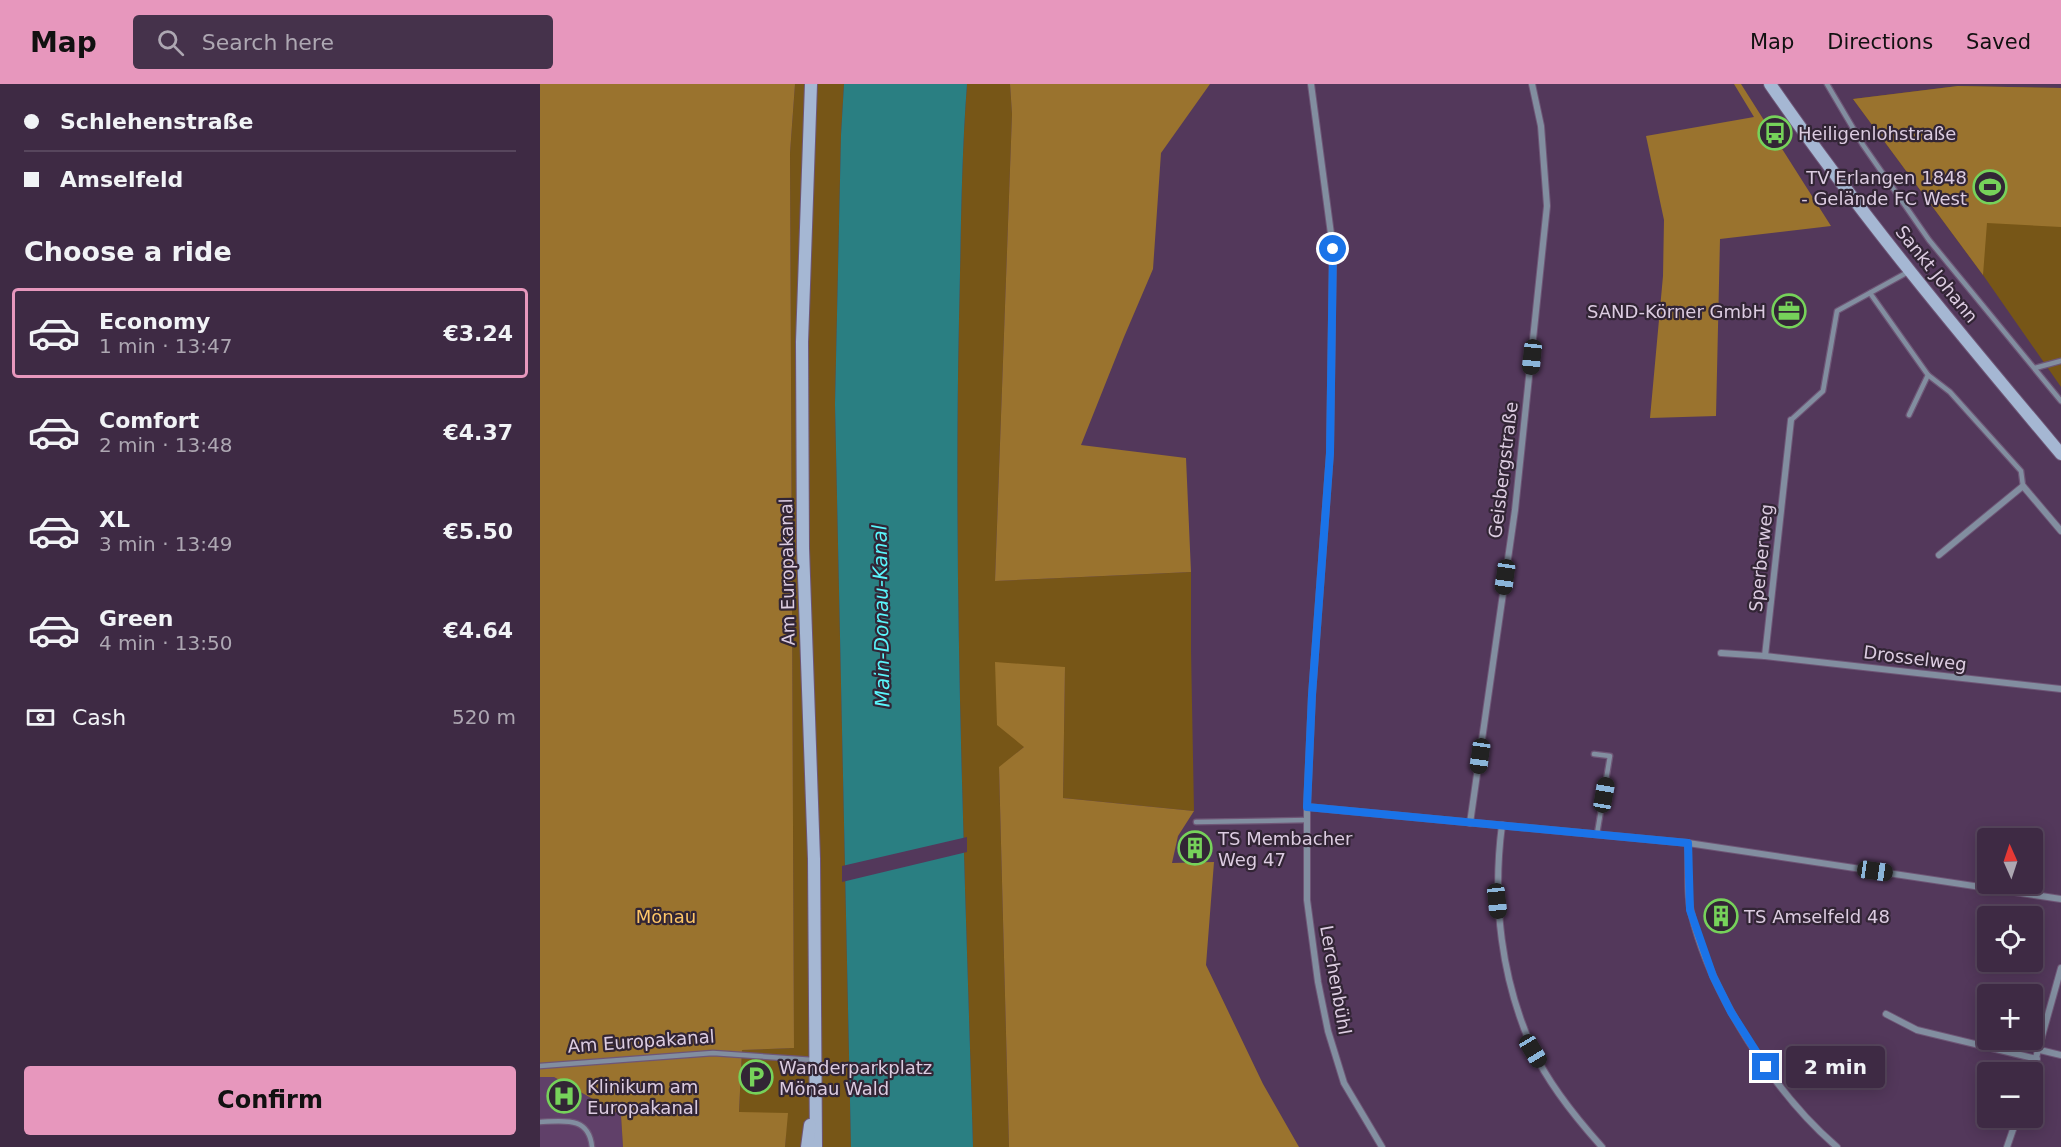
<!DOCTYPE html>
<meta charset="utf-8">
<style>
:root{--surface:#3e2a44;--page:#45324b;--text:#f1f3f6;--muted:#ada7b2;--line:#57465d;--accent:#e797bd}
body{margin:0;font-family:"DejaVu Sans",sans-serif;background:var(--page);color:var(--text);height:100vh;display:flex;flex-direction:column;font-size:22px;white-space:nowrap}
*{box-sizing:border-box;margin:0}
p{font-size:20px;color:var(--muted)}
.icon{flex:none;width:33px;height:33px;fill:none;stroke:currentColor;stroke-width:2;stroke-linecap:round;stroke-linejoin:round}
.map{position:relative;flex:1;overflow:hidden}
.panel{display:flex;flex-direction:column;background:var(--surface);width:540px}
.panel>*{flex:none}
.hud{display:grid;align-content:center;height:132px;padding:0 24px;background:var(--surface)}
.needle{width:39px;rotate:357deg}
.buttons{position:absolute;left:1437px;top:744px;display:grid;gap:12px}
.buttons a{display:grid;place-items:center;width:66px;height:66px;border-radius:6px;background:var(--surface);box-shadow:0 3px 15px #0003,0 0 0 2px var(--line);font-size:30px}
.end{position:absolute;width:27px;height:27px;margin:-14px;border:8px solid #1a73e8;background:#fff;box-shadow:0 0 0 3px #fff}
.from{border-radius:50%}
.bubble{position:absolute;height:42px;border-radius:6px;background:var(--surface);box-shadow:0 3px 15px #0003,0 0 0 2px var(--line);font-size:20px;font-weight:800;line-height:42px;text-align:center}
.car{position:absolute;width:18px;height:36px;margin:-18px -9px;border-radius:8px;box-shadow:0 0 4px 2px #0007;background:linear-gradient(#222 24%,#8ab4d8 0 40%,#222 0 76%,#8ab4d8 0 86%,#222 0)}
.hud b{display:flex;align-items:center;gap:21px;height:57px;font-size:22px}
.hud b+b{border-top:2px solid var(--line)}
.hud i{width:15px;height:15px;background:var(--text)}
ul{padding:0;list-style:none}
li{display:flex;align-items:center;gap:18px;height:90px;margin:0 12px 9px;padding:0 12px;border:3px solid transparent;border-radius:6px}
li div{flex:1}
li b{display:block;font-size:22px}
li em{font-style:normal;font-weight:800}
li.on{border-color:var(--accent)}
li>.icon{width:54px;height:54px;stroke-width:1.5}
h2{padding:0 24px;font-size:27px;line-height:72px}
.pay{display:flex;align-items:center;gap:15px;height:66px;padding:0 24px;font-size:22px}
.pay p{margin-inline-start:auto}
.button{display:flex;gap:12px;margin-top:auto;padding:12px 24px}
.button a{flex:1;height:69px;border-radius:6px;background:var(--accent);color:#111;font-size:24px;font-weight:800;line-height:69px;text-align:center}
header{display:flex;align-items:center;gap:36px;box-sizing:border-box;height:84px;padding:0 30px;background:var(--accent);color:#111}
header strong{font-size:28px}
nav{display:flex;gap:33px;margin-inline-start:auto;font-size:21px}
.search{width:420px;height:54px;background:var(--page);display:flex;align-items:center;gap:15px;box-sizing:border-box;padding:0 21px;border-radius:6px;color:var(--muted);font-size:22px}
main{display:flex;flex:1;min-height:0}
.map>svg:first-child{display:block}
.built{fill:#604069}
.green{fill:#775617}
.forest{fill:#9a732e}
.water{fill:#2a7f82}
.pier{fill:#53385b}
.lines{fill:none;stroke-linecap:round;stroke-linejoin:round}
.service-casing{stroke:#6e5676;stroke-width:7}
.minor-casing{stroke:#6e5676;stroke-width:8}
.secondary-casing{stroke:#6e5676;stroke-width:14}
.service{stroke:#828ea0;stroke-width:4.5}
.minor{stroke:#828ea0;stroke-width:6}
.secondary{stroke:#a5b7d3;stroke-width:12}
.route{stroke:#1a73e8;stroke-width:8}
.labels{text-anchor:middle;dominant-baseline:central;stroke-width:4.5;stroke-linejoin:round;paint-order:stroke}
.poi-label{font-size:18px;fill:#dccce1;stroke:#322535;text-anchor:start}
.street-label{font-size:18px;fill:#dccce1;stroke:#322535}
.park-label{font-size:18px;fill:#fec667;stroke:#322535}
.water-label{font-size:20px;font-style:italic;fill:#5af5fb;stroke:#322535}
</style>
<header>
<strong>Map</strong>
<div class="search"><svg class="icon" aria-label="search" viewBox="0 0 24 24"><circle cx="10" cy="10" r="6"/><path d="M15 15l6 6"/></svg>Search here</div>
<nav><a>Map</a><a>Directions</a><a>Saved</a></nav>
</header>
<main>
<section class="panel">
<div class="hud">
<b><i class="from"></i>Schlehenstraße</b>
<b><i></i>Amselfeld</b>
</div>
<h2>Choose a ride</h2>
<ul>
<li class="on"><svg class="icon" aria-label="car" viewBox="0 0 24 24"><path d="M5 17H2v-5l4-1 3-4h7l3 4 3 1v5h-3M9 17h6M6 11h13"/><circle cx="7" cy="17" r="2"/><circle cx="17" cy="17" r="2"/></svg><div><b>Economy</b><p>1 min · 13:47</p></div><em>€3.24</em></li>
<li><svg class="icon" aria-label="car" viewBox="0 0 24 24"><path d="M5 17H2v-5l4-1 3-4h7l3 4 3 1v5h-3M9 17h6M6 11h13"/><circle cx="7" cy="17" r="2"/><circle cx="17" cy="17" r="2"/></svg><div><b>Comfort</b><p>2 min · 13:48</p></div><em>€4.37</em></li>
<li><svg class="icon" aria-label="car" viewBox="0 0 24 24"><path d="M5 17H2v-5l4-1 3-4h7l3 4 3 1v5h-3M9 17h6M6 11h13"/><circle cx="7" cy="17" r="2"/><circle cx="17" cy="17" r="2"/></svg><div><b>XL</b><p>3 min · 13:49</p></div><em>€5.50</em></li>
<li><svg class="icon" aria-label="car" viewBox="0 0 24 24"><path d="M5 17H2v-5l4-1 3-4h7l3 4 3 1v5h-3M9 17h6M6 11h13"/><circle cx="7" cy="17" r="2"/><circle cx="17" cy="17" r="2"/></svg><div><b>Green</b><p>4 min · 13:50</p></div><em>€4.64</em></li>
</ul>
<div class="pay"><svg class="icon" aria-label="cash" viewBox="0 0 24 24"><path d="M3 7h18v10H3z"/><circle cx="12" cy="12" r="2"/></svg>Cash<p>520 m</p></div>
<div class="button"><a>Confirm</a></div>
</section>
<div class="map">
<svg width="1521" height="1063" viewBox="0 0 1521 1063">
<rect width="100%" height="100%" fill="#53385b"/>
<!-- built -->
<polygon class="built" points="0,993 14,993 81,1031 83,1063 0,1063"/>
<!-- green -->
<g class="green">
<polygon points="255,0 304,0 301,51 295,320 311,1063 245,1063 247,1029 199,1029 202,966 254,964 250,69"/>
<path d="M 427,0 L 470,0 L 472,30 L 455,497 L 651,488 L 651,566 L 654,727 L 523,714 L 525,583 L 484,663 L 459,684 L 469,1063 L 433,1063 C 425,787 413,511 419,235 C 421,157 421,78 427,0 Z"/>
<polygon points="1418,2 1521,4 1521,303 1443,191 1313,15"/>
</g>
<!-- forest -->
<g class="forest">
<polygon points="0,0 255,0 250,69 254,964 202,966 199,1028 248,1029 245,1063 83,1063 81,1031 14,993 0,993"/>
<polygon points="470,0 670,0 621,69 613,185 584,253 541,361 646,374 651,488 455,497 472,30"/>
<polygon points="1194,0 1201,0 1291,142 1180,155 1176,332 1110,334 1123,192 1124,136 1106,52 1214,33"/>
<polygon points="1418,2 1521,4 1521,143 1447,139 1443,191 1313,15"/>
<polygon points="455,578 525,583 523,714 654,727 638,752 632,779 674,778 666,881 723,1000 759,1063 469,1063 459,683 484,663 457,641"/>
</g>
<!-- water -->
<path class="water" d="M 304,0 L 427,0 C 421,78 421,157 419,235 C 413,511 425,787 433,1063 L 311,1063 L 295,320 L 301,51 Z"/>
<!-- pier -->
<polygon class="pier" points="427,753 427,768 302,798 302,782"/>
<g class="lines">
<!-- service casing -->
<g class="service-casing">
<g id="service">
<polyline points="1287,0 1323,61 1389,156 1521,317"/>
<polyline points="1330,209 1388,291 1369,331"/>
<polyline points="1495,284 1521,277"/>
<polyline points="1388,291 1410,308 1481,387 1483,402"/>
<polyline points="1251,336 1283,307 1297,227 1368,188"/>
<polyline points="1054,670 1070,672 1057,750"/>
<polyline points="656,738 767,736"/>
<polyline points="0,982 173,969 273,976"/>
<path d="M 0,1038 C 24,1037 49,1032 52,1063"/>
</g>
</g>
<!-- minor casing -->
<g class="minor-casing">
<g id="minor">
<polyline points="771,0 793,165 790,369 772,611 767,723 767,816 778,898 788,947 804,999 842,1063"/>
<polyline points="1399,471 1483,402 1521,447"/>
<polyline points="1181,569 1225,572 1521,605"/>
<polyline points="1225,572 1251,336"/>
<polyline points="767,723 1148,759 1521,815"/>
<polyline points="930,739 975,426 1007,122 1001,42 992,0"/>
<path d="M 962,741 C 952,817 961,895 993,966 C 1009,1001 1036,1034 1062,1063"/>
<path d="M 1148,759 C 1149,779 1146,809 1151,828 C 1170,909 1234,1009 1297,1063"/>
<polyline points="1346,930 1377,946 1497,975"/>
<polyline points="1500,966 1521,971"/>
<polyline points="1492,988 1521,884"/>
<polyline points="1467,1063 1477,1034"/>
</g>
</g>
<!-- secondary casing -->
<g class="secondary-casing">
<g id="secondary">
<polyline points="271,0 262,258 263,464 274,775 276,1063"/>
<path d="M 1230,0 C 1319,129 1420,250 1521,370"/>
<polyline points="267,1063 270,1041"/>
</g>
</g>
<!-- service -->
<use href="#service" class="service"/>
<!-- minor -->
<use href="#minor" class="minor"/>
<!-- secondary -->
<use href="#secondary" class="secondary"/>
</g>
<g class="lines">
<!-- route -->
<polyline class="route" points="793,165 790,369 772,611 767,723 1148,759 1150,826 1173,892 1191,928 1226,983"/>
</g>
<!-- icons -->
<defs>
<g id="bus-ring" transform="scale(1.725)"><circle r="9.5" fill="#322535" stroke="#76d25a" stroke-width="1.5"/><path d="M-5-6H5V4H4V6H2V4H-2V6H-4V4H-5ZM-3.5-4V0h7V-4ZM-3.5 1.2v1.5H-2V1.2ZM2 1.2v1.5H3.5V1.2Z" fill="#76d25a"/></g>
<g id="stadium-ring" transform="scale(1.725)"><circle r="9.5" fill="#322535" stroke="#76d25a" stroke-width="1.5"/><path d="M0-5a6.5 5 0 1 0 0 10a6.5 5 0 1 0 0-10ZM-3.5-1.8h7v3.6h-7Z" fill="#76d25a"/></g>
<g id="office-ring" transform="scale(1.725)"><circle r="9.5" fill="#322535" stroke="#76d25a" stroke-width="1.5"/><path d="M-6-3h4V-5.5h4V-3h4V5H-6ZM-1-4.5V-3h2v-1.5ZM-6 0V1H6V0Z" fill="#76d25a"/></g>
<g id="building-ring" transform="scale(1.725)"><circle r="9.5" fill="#322535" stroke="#76d25a" stroke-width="1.5"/><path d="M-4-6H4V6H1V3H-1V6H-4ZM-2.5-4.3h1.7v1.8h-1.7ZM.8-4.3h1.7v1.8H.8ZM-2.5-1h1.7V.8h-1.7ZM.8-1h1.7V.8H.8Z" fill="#76d25a"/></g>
<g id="parking-ring" transform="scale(1.725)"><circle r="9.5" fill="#322535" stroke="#76d25a" stroke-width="1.5"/><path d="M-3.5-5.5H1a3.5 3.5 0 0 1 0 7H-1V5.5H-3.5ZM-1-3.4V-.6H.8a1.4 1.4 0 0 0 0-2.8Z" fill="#76d25a"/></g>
<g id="hospital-ring" transform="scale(1.725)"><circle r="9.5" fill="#322535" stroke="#76d25a" stroke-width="1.5"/><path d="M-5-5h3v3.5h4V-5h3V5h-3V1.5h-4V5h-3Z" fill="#76d25a"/></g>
</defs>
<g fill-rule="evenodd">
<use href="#bus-ring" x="1235" y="49"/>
<use href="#stadium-ring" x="1450" y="103"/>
<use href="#office-ring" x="1249" y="227"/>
<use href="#building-ring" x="655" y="764"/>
<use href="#building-ring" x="1181" y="832"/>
<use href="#parking-ring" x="216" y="993"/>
<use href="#hospital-ring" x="24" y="1012"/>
</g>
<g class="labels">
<!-- poi labels -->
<g class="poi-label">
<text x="1258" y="49">Heiligenlohstraße</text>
<text x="1427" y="93" text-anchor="end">TV Erlangen 1848<tspan x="1427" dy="21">- Gelände FC West</tspan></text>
<text x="1226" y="227" text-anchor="end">SAND-Körner GmbH</text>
<text x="678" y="754">TS Membacher<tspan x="678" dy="21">Weg 47</tspan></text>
<text x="1204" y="832">TS Amselfeld 48</text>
<text x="239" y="983">Wanderparkplatz<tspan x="239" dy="21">Mönau Wald</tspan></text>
<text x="47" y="1002">Klinikum am<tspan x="47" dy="21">Europakanal</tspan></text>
</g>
<!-- street labels -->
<g class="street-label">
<text transform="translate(1397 190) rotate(51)">Sankt Johann</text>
<text transform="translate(963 386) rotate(-83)">Geisbergstraße</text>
<text transform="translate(1221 474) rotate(-84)">Sperberweg</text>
<text transform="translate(247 488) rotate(-91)">Am Europakanal</text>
<text transform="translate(1375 574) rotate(7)">Drosselweg</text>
<text transform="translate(796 896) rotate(80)">Lerchenbühl</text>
<text transform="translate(101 957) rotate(-4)">Am Europakanal</text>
</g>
<!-- park labels -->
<g class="park-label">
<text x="126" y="832">Mönau</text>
</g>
<!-- water labels -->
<g class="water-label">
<text transform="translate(341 532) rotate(-91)">Main-Donau-Kanal</text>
</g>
</g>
</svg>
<div class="buttons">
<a><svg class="needle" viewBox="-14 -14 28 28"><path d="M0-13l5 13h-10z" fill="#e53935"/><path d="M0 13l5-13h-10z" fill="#ada7b2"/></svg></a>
<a><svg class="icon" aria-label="locate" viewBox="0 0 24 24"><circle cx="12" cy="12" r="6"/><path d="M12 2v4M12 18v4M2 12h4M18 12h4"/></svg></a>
<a>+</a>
<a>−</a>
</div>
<i class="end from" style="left:793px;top:165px"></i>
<i class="end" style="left:1226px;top:983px"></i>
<div class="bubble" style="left:1246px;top:962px;width:99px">2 min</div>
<i class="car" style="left:992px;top:273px;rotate:186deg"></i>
<i class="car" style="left:965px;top:493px;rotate:188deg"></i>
<i class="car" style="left:940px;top:672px;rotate:188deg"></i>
<i class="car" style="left:1064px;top:711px;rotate:10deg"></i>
<i class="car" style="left:1335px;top:787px;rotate:98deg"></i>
<i class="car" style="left:957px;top:817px;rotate:174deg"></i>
<i class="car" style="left:993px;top:967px;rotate:149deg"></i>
</div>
</main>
